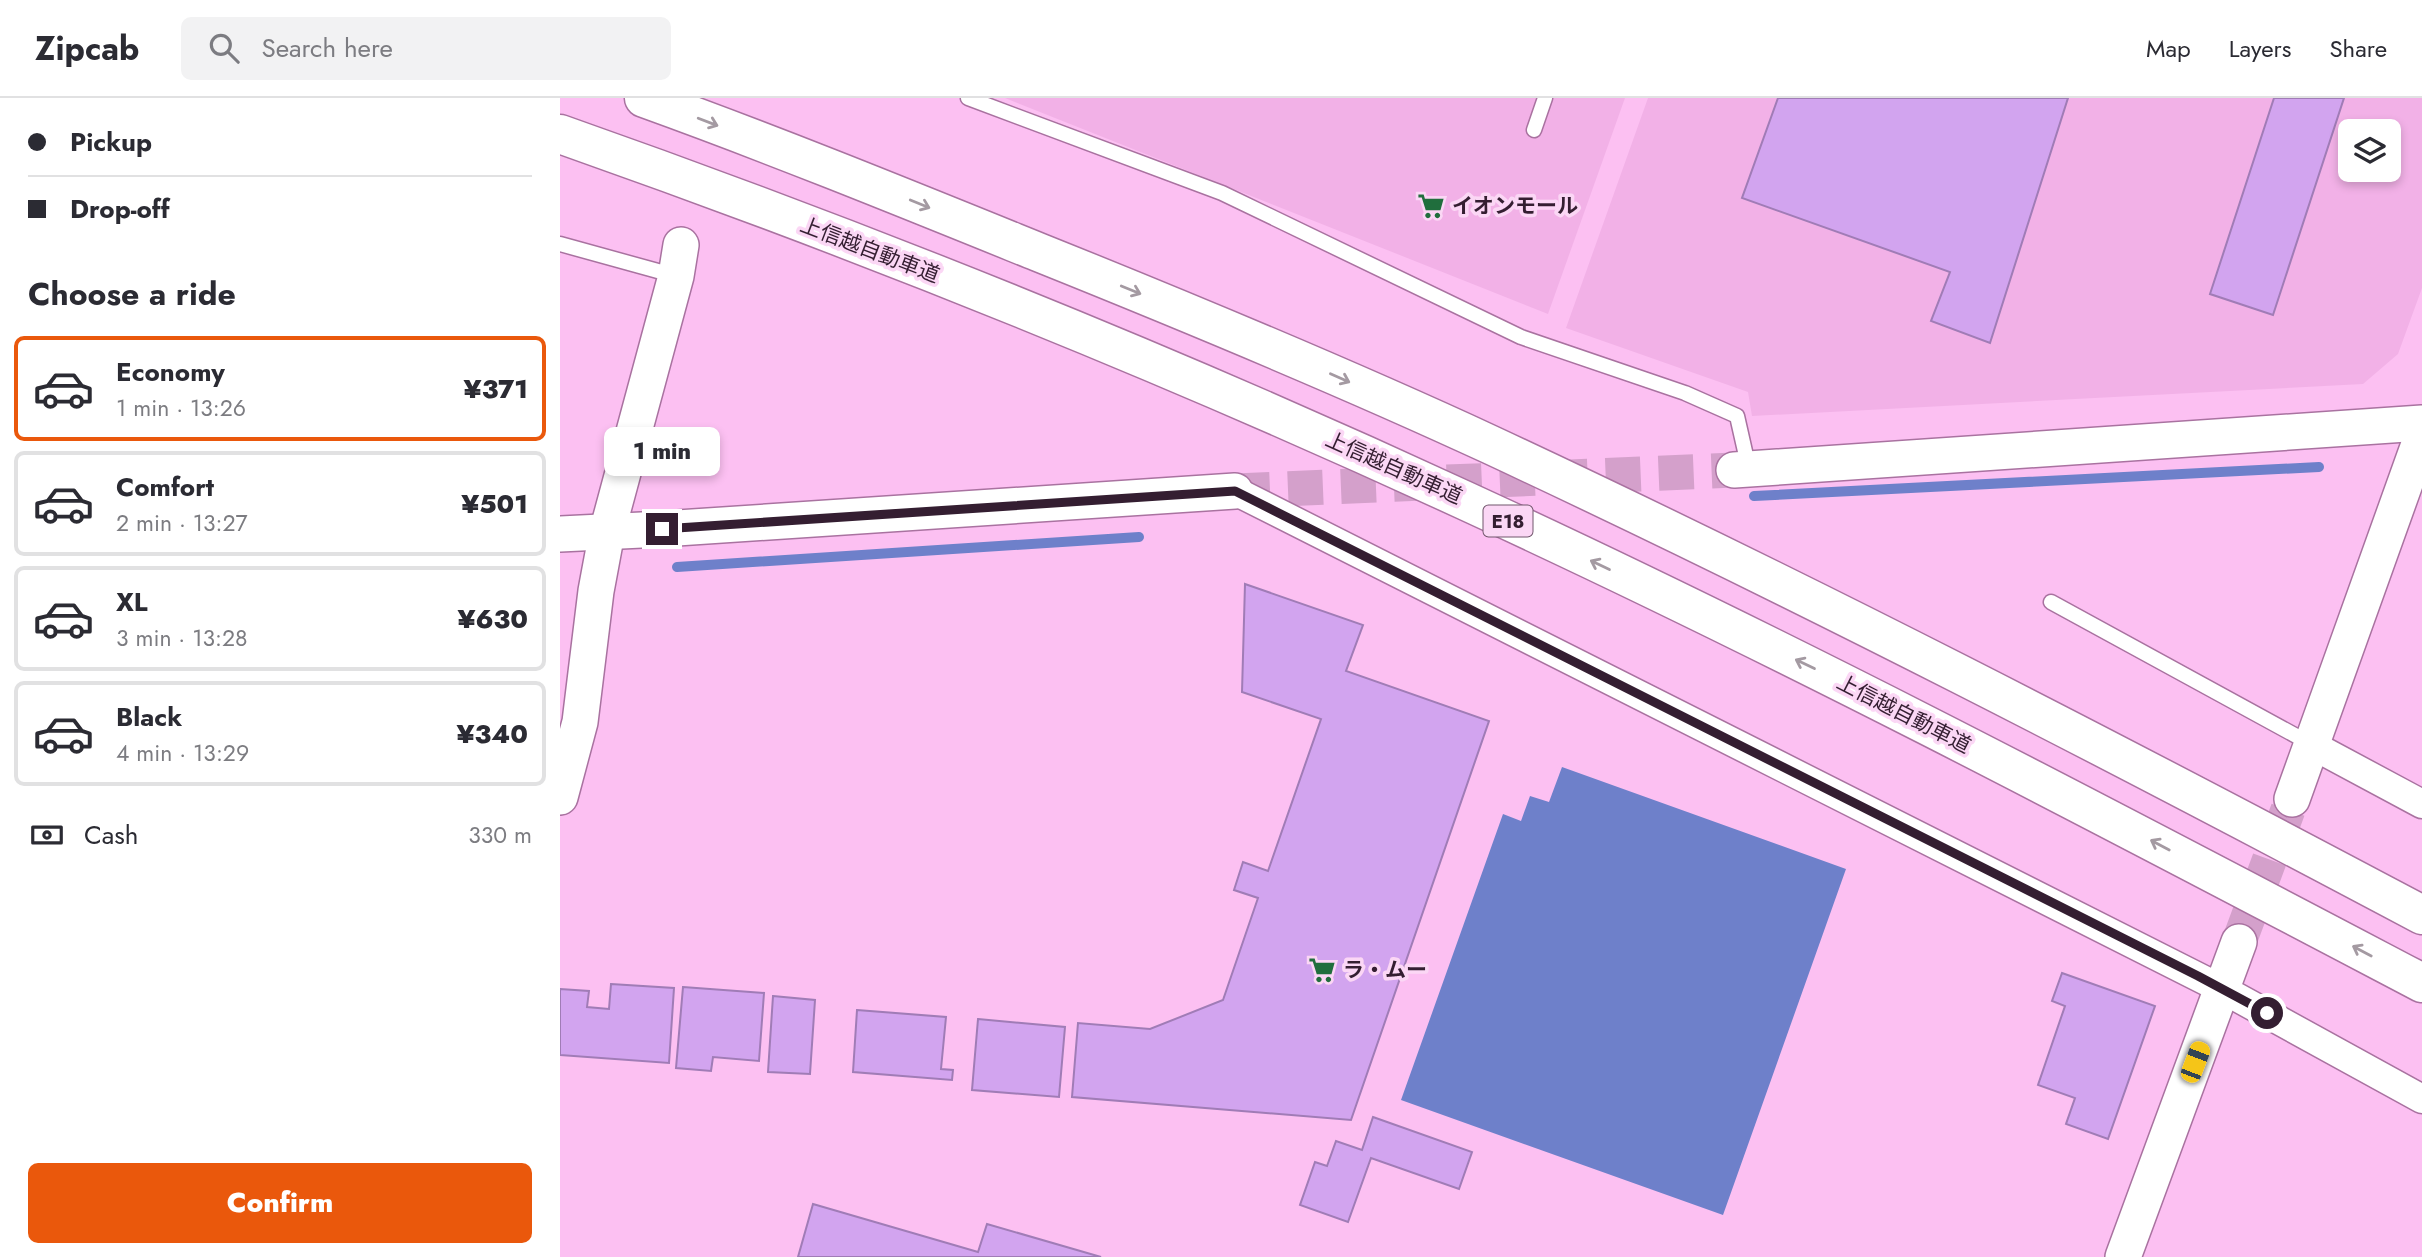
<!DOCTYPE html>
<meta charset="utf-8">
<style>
:root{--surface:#fff;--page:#f2f2f3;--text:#2b2b33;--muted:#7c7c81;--line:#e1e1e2;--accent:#ea580c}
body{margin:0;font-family:Jost,"Noto Sans JP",sans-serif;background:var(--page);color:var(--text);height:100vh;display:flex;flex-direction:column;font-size:26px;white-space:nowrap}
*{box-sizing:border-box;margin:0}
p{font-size:23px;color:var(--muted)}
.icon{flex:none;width:38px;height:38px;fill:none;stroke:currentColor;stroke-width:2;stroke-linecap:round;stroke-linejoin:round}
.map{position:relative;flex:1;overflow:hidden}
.drawer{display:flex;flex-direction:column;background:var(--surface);width:560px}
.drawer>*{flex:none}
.hud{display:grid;align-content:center;height:154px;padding:0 28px;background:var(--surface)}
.controls{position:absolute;left:1778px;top:21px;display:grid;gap:14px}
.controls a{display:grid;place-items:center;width:63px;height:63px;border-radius:10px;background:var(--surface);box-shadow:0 4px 10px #0003;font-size:35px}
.end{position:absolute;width:32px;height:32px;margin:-16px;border:9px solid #341e31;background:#fff;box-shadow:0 0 0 4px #fff}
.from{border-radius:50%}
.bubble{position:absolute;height:49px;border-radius:10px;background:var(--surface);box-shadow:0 4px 10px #0003;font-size:23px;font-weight:800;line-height:49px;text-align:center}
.car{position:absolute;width:21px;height:42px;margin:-21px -10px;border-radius:9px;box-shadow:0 0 5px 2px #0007;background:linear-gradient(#f5c518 24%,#345 0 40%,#f5c518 0 76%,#345 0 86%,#f5c518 0)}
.hud b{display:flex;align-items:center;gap:24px;height:66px;font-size:26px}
.hud b+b{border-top:2px solid var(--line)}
.hud i{width:18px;height:18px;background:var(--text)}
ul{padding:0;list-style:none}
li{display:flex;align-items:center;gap:21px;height:105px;margin:0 14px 10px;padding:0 14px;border:4px solid var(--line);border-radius:10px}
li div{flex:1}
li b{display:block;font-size:26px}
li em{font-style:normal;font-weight:800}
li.on{border-color:var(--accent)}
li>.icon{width:63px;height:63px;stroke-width:1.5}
h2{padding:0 28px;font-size:32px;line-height:84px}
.pay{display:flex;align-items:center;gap:18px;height:77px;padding:0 28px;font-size:26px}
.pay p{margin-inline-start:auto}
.button{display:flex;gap:14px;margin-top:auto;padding:14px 28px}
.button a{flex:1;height:80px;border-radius:10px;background:var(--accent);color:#fff;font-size:28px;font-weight:800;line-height:80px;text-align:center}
header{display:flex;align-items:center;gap:42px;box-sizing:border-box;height:98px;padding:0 35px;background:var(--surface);border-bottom:2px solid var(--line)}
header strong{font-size:33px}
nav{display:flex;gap:38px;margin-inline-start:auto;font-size:24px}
.search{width:490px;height:63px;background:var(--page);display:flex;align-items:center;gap:18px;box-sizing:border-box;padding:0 24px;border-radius:10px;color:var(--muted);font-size:26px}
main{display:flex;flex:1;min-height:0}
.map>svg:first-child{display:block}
.built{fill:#f2b1e7;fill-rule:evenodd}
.water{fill:#6e80ca}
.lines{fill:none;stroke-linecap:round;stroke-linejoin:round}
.stream{stroke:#6e80ca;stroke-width:10}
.building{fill:#d2a4ef;stroke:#a07cb6;stroke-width:2}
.tertiary-tunnel{stroke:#d4a0cb;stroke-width:35;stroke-dasharray:35 18;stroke-linecap:butt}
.service-casing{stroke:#a972a0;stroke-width:17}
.minor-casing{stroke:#a972a0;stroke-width:31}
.tertiary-casing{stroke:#a972a0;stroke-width:38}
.motorway-casing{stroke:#a972a0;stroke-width:41}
.service{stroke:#fff;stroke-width:14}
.minor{stroke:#fff;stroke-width:28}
.tertiary{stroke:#fff;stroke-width:35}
.motorway{stroke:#fff;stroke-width:38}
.oneway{stroke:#a49aa2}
.route{stroke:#341e31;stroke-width:9}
.labels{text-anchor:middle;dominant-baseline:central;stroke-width:7;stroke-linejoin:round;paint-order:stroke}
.shield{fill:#fbd7f5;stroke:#70566c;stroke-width:2}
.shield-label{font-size:19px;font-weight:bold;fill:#341e31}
.poi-label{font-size:21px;font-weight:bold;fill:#341e31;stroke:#fbd7f5;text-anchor:start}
.street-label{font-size:21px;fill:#341e31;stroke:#fbd7f5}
</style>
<header>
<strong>Zipcab</strong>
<div class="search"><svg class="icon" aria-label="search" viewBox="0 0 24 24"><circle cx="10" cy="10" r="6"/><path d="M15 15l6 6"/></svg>Search here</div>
<nav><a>Map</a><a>Layers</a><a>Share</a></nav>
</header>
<main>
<section class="drawer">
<div class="hud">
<b><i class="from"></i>Pickup</b>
<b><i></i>Drop-off</b>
</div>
<h2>Choose a ride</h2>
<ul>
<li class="on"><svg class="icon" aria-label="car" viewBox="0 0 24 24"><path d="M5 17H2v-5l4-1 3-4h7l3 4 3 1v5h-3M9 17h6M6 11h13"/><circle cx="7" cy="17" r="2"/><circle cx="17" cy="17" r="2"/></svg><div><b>Economy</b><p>1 min · 13:26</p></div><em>¥371</em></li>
<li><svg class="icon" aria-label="car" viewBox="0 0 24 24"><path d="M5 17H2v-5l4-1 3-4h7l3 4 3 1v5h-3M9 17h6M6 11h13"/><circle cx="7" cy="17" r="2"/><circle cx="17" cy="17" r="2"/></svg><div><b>Comfort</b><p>2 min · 13:27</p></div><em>¥501</em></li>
<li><svg class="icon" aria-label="car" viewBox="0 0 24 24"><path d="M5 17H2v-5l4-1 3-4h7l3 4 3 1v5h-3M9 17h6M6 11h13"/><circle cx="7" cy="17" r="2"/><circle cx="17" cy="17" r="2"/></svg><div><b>XL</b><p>3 min · 13:28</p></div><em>¥630</em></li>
<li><svg class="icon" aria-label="car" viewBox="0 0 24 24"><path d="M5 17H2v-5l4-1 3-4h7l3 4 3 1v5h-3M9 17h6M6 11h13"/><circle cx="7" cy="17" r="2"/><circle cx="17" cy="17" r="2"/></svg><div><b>Black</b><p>4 min · 13:29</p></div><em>¥340</em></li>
</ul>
<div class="pay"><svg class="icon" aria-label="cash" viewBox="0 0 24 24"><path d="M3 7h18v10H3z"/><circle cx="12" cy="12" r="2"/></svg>Cash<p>330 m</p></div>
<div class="button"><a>Confirm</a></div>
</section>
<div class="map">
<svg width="1862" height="1159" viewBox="0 0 1862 1159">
<rect width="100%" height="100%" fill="#fcc0f2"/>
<!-- built -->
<g class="built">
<polygon points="445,0 1065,0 988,216"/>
<path d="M 1088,0 L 1862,0 L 1862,190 L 1838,256 L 1803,286 L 1192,318 L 1188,294 L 1006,230 ZM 1790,33 L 1829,33 L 1829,72 L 1790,72 Z"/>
</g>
<!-- water -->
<polygon class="water" points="1002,669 1286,771 1163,1117 841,1002 943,716 961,723 970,698 989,704"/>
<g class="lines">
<!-- stream -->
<g class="stream">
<polyline points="1194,398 1759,369"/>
<polyline points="117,469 579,439"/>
</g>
</g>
<!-- building -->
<g class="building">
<polygon points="1218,0 1508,0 1430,245 1371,223 1390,174 1182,100"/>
<polygon points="1714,0 1784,0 1713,217 1650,196"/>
<polygon points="685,486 803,527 786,573 929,623 791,1022 512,999 518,925 590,931 663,902 698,800 674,792 683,764 708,773 761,621 682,594"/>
<polygon points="1502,875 1595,908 1548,1041 1506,1026 1515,1000 1478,987 1505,908 1492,903"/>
<polygon points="51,886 114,890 109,965 0,957 0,891 29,893 27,909 49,911"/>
<polygon points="123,889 204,895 199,963 153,959 151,973 116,970"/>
<polygon points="213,898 255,902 250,976 208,974"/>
<polygon points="297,912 386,919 381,971 393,972 392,982 293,974"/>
<polygon points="418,921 505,929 499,999 412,992"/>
<polygon points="813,1019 912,1054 899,1091 811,1060 788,1124 740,1107 755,1064 767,1068 776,1043 802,1052"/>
<polygon points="253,1106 418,1154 427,1126 541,1159 238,1159"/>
</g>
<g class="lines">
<!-- tertiary-tunnel -->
<g class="tertiary-tunnel">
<polyline points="675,393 1174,372"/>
<polyline points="1679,844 1732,701"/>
</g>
<!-- service casing -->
<g class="service-casing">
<g id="service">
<polyline points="408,0 662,95 961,239 1125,295 1177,318 1189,371"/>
<polyline points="974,32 985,0"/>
<polyline points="0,146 116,178"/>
<polyline points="1491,504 1751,646"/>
</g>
</g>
<!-- minor casing -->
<g class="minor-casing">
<g id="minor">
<polyline points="675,393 1662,891 1862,1001"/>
<polyline points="1752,647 1862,706"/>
</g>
</g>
<!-- tertiary casing -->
<g class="tertiary-casing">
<g id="tertiary">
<polyline points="1174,372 1862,325"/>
<polyline points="0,436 102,431 675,393"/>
<polyline points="0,699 20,624 36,493 47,434 116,178 121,147"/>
<polyline points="1732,701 1862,338"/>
<polyline points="1563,1159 1679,844"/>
</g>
</g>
<!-- motorway casing -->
<g class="motorway-casing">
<g id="motorway">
<path d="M 84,0 C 217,48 347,101 478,154 C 630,215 782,278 931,347 C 1246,494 1555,654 1862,817"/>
<path d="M 0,36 C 307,144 610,266 906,403 C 1230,552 1546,719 1862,885"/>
</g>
</g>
<!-- service -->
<use href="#service" class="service"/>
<!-- minor -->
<use href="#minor" class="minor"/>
<!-- tertiary -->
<use href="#tertiary" class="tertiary"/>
<!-- motorway -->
<use href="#motorway" class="motorway"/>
</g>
<!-- one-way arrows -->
<defs><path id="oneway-shaft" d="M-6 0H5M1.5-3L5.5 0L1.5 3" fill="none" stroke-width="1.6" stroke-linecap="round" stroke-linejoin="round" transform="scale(1.75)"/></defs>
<g class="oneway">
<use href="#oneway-shaft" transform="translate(148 24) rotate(21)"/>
<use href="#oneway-shaft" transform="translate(360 106) rotate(22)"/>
<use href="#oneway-shaft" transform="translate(571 192) rotate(22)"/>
<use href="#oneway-shaft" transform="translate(780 280) rotate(24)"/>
<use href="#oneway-shaft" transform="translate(1040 467) rotate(-154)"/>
<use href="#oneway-shaft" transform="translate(1245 566) rotate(-154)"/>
<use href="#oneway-shaft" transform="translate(1600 747) rotate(-152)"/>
<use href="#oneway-shaft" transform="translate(1802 853) rotate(-152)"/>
</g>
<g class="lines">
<!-- route -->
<polyline class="route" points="102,431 675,393 1638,878 1707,915"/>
</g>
<!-- icons -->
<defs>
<g id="supermarket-bare" transform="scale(2.1)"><path d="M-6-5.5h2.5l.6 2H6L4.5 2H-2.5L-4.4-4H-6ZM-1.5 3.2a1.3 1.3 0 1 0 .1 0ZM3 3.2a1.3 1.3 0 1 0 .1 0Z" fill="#206e3d" stroke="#fbd7f5" stroke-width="2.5" paint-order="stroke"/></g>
</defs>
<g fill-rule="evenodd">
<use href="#supermarket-bare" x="871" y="108"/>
<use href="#supermarket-bare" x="762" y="872"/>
</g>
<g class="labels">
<!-- shield labels -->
<rect class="shield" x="923.5" y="407.5" width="49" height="31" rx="5"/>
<g class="shield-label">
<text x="948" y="423">E18</text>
</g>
<!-- poi labels -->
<g class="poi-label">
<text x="892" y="108">イオンモール</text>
<text x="783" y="872">ラ・ムー</text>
</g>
<!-- street labels -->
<g class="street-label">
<text transform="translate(310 152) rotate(21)">上信越自動車道</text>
<text transform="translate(834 370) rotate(24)">上信越自動車道</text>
<text transform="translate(1344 616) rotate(27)">上信越自動車道</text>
</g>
</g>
</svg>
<div class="controls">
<a><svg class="icon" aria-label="layers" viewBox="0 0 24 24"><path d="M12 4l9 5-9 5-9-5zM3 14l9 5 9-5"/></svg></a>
</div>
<i class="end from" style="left:1707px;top:915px"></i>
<i class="end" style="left:102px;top:431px"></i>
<div class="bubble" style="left:44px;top:329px;width:116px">1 min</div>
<i class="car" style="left:1635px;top:964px;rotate:21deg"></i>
</div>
</main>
